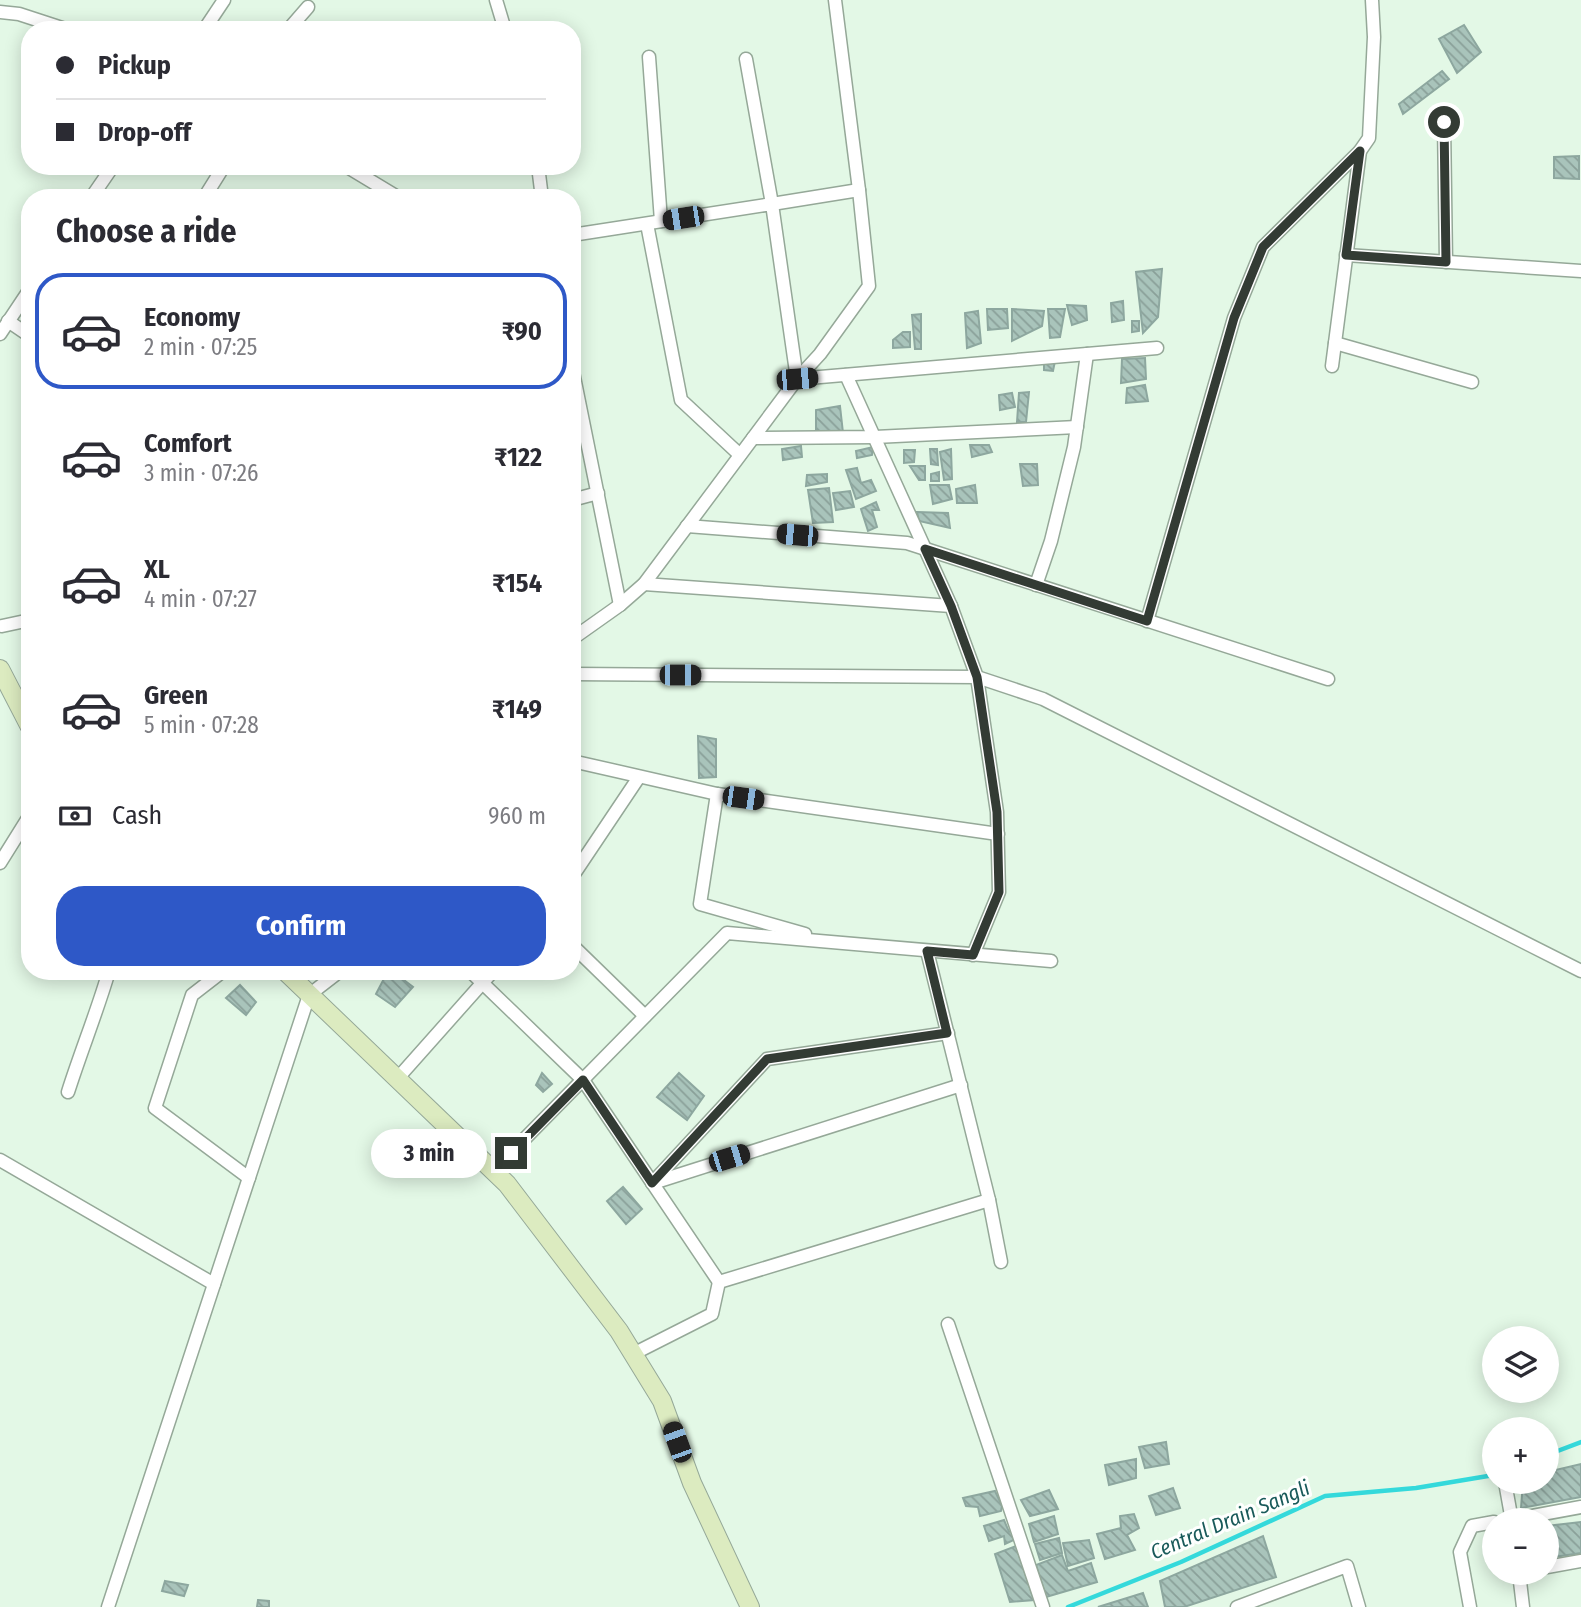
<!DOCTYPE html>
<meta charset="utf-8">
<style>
:root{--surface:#fff;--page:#f7f7f7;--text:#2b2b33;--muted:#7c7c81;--line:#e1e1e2;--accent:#2e58c7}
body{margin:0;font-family:"Fira Sans Condensed",sans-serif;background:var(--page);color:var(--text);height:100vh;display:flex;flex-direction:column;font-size:26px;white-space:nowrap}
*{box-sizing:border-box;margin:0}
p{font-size:23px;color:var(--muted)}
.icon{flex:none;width:38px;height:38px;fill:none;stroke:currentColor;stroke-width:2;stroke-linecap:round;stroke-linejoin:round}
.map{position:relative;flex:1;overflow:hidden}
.sheet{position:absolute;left:21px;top:189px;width:560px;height:791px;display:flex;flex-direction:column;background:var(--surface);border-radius:28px;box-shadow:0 4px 18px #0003}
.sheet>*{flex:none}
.hud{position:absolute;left:21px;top:21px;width:560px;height:154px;border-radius:28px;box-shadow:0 4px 18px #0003;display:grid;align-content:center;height:154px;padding:0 35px;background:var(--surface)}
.fabs{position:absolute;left:1482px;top:1326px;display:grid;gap:14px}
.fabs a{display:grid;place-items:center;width:77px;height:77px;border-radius:50%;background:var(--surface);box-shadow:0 4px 18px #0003;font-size:35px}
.end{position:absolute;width:32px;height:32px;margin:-16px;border:9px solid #333b34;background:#fff;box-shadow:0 0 0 4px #fff}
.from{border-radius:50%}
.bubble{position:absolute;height:49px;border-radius:24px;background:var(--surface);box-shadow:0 4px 18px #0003;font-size:23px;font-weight:700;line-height:49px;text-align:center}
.car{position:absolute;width:21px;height:42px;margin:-21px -10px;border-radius:9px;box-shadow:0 0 5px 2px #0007;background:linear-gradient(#222 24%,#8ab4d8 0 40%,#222 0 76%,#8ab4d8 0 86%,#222 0)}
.hud b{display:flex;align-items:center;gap:24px;height:66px;font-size:26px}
.hud b+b{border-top:2px solid var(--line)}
.hud i{width:18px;height:18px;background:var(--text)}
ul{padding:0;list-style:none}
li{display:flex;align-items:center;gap:21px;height:116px;margin:0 14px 10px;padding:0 21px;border:4px solid transparent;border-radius:28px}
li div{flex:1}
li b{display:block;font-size:26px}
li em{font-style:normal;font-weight:700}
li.active{border-color:var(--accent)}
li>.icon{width:63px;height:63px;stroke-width:1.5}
h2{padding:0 35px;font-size:32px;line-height:84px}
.pay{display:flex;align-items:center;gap:18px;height:77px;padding:0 35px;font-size:26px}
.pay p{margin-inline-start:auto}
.primary-button{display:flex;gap:14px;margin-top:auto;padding:14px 35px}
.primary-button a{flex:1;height:80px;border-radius:28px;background:var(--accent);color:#fff;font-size:28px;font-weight:700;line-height:80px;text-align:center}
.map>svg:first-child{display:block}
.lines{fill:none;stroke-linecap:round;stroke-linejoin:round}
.stream{stroke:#34d9db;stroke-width:4.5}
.building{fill:url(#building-back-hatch);stroke:#8da79f;stroke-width:2}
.minor-casing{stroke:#95a898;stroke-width:15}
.secondary-casing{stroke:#95a898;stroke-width:20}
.minor{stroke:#fff;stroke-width:12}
.secondary{stroke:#dcebc0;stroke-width:18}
.route{stroke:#333b34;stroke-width:9}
.labels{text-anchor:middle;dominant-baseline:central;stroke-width:6;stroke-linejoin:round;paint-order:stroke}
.water-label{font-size:21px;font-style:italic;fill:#195a5a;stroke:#fefffe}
</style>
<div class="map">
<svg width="1581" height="1607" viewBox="0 0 1581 1607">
<defs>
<pattern id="building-back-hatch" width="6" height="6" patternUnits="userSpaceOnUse" patternTransform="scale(1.75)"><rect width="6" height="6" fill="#a9c4bb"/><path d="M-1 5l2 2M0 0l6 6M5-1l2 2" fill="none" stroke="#8aa099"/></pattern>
</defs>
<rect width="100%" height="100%" fill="#e3f8e6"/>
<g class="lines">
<!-- stream -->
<g class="stream">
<polyline points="1547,1455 1581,1442"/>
<polyline points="1068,1607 1181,1562 1325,1496 1416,1488 1494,1475"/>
</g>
</g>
<!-- building -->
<g class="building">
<polygon points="1464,25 1481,52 1457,73 1439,39"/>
<polygon points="1442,71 1449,79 1403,114 1399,104"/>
<polygon points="1579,156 1579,179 1554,178 1554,157"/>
<polygon points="1162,269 1158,317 1143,333 1136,272"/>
<polygon points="1123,301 1124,320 1112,322 1111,303"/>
<polygon points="1067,305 1086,306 1087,320 1072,325"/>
<polygon points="987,309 1007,309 1008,328 988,330"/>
<polygon points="1012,309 1044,311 1042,326 1012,341"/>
<polygon points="1048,309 1065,309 1060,337 1050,338"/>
<polygon points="978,311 981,343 967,348 965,313"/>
<polygon points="921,314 921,349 915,349 912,315"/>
<polygon points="1132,321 1139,321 1139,331 1132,332"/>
<polygon points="903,332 910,332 910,347 893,348 893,340"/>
<polygon points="1145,358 1146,379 1121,383 1122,359"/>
<polygon points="1055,361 1053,371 1044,370 1044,362"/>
<polygon points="1145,385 1148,401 1126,403 1127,388"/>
<polygon points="1029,392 1026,422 1017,422 1019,393"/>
<polygon points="1012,393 1015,407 1000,410 999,395"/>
<polygon points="840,406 843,433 816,433 816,410"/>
<polygon points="970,445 989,445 992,452 972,457"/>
<polygon points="801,446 802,457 783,460 782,449"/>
<polygon points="873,447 872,455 857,458 856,451"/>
<polygon points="930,449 937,449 938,465 931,464"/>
<polygon points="951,449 952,479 944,480 940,452"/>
<polygon points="904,450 915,450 914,462 904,463"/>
<polygon points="1020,464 1037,464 1038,485 1023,486"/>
<polygon points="910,466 925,466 925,480 919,480"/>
<polygon points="857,468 861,483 871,480 876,491 856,499 846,470"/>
<polygon points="939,472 939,481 931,481 931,474"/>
<polygon points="827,474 827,482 806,486 807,475"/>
<polygon points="930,485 949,485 952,499 933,504"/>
<polygon points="975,485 977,503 957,503 956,489"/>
<polygon points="829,488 833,522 813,523 808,490"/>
<polygon points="850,491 854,507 836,510 833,493"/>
<polygon points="876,502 879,510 872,510 877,527 868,531 861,509"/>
<polygon points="917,512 948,513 950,528 919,521"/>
<polygon points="698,736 716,739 716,777 699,778"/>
<polygon points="388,971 392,971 413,987 395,1007 376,994"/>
<polygon points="240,985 256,1002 246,1015 226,998"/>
<polygon points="542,1073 552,1084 543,1092 536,1085"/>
<polygon points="679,1073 704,1096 687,1120 657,1097"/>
<polygon points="623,1187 642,1209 626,1224 607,1201"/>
<polygon points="1166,1442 1169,1464 1145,1468 1139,1447"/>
<polygon points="1136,1459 1136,1478 1109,1485 1105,1465"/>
<polygon points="1581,1464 1581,1497 1521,1508 1523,1482 1547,1482 1547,1472"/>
<polygon points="1173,1488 1180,1508 1156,1515 1149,1496"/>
<polygon points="1049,1490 1058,1509 1030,1516 1021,1500"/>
<polygon points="995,1491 1002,1506 1001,1511 980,1516 978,1507 966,1506 963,1498"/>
<polygon points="1134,1514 1139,1528 1127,1535 1135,1550 1105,1559 1097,1534 1121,1528 1120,1516"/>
<polygon points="1054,1516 1058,1534 1034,1542 1029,1524"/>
<polygon points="1004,1520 1009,1532 1015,1529 1016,1539 1005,1544 1004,1536 989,1541 984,1526"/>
<polygon points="1581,1522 1581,1553 1547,1558 1547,1526"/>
<polygon points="1263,1536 1276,1577 1184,1607 1165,1607 1160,1581"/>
<polygon points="1059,1538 1062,1553 1040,1560 1035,1544"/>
<polygon points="1089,1540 1094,1558 1068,1566 1063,1543"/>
<polygon points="1016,1546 1034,1600 1010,1602 995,1554"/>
<polygon points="1062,1555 1068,1571 1091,1563 1097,1582 1046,1597 1036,1565"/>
<polygon points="165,1581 188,1585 184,1596 162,1591"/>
<polygon points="1143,1593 1148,1607 1098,1607"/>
<polygon points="258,1600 269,1601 269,1607 257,1607"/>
</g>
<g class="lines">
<!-- minor casing -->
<g class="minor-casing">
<g id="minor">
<polyline points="496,0 505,30"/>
<polyline points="0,12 19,14 68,30"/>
<polyline points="204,30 224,0"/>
<polyline points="288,30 308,7"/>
<polyline points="649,57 661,221"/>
<polyline points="746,59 772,204 859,190"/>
<polyline points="1444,122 1446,262"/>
<polyline points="346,166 399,198"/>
<polyline points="538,166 542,198"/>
<polyline points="91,198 113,166"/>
<polyline points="204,198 224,166"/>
<polyline points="647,224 681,400 740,455"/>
<polyline points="572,235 772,204 797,379"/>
<polyline points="1346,255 1581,271"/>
<polyline points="8,321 30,336"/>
<polyline points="0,334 30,289"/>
<polyline points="1335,343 1472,382"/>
<polyline points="1332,366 1360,151"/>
<polyline points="572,367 620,605"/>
<polyline points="846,375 951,606"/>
<polyline points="797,379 1157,348"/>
<polyline points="753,438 875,437 1077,427"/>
<polyline points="572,500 598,493"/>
<polyline points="687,526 907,543 1328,679"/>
<polyline points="644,584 951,606 977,677 1043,699 1581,971"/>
<polyline points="1036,585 1051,541 1074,447 1087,354"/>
<polyline points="1147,621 1234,318 1263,247 1360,151 1369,138 1374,37 1372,0"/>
<polyline points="2,626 30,620"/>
<polyline points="572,639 620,605 644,584 797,379 820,354 869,286 859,190 835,0"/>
<polyline points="572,674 977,677 997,812 999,892 973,955"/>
<polyline points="572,761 717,794 998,834"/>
<polyline points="717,794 700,904 805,934"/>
<polyline points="0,863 30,815"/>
<polyline points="572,877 639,777"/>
<polyline points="572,945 645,1016"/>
<polyline points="223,971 192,995 155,1108 249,1178"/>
<polyline points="470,971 583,1080 719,1282"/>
<polyline points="397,1079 493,971"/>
<path d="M 68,1092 C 81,1051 97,1012 109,971"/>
<polyline points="0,1160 214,1284"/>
<polyline points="493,1171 727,933 1051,961"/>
<polyline points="652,1183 767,1059 948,1033"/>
<polyline points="653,1183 961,1085"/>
<polyline points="989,1200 1001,1262"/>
<polyline points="948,1324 1043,1607"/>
<polyline points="633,1354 712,1314 719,1282 989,1200 927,951"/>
<polyline points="1505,1482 1512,1521"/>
<polyline points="1505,1521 1581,1507"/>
<polyline points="1547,1567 1581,1561"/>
<polyline points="1519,1573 1523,1607"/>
<polyline points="108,1607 309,995 340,971"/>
<polyline points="1237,1607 1347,1566 1359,1607"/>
<polyline points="1470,1607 1460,1552 1472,1526 1494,1522"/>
</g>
</g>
<!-- secondary casing -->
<g class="secondary-casing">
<g id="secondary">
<polyline points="0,669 30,727"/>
<polyline points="285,971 507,1184 619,1331 662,1401 692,1483 750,1607"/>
</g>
</g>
<!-- minor -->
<use href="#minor" class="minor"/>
<!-- secondary -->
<use href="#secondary" class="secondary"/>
</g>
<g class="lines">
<!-- route -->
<polyline class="route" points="511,1153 583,1080 652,1183 767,1059 947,1033 927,951 973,955 999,892 997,812 977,677 951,606 925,549 1147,621 1234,318 1263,247 1360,151 1346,255 1446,262 1444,122"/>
</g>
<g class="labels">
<!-- water labels -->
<g class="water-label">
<text transform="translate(1230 1520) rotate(-23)">Central Drain Sangli</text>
</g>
</g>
</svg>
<div class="fabs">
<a><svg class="icon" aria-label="layers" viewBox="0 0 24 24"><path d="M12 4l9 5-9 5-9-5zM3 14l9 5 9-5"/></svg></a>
<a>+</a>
<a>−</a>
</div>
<i class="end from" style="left:1444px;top:122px"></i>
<i class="end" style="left:511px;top:1153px"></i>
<div class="bubble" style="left:371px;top:1129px;width:116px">3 min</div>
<i class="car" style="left:683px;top:218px;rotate:261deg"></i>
<i class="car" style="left:797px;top:379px;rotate:85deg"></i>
<i class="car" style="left:797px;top:535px;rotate:275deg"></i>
<i class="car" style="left:680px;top:675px;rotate:90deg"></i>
<i class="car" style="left:743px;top:798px;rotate:98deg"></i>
<i class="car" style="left:729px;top:1158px;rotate:73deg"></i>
<i class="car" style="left:677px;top:1442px;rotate:340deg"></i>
<div class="hud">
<b><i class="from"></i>Pickup</b>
<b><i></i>Drop-off</b>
</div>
<section class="sheet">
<h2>Choose a ride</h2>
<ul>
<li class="active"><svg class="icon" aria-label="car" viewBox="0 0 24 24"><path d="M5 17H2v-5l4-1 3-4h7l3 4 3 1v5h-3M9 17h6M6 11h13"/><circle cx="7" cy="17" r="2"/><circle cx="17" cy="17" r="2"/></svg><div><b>Economy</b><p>2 min · 07:25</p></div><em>₹90</em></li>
<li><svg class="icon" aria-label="car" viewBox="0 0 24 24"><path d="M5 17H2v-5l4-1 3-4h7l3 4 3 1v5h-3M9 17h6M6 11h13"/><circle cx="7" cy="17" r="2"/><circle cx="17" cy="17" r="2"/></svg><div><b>Comfort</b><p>3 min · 07:26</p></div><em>₹122</em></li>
<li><svg class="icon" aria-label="car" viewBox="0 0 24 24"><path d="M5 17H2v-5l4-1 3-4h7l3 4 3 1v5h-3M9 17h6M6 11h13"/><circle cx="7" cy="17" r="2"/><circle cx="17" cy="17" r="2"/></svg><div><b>XL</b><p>4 min · 07:27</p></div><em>₹154</em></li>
<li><svg class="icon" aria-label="car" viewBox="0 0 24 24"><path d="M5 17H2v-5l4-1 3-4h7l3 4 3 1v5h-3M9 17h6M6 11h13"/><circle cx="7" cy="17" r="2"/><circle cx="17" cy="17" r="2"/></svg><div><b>Green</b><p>5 min · 07:28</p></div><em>₹149</em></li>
</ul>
<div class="pay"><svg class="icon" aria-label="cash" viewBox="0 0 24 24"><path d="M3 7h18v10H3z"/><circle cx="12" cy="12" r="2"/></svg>Cash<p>960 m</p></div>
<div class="primary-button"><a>Confirm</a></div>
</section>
</div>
